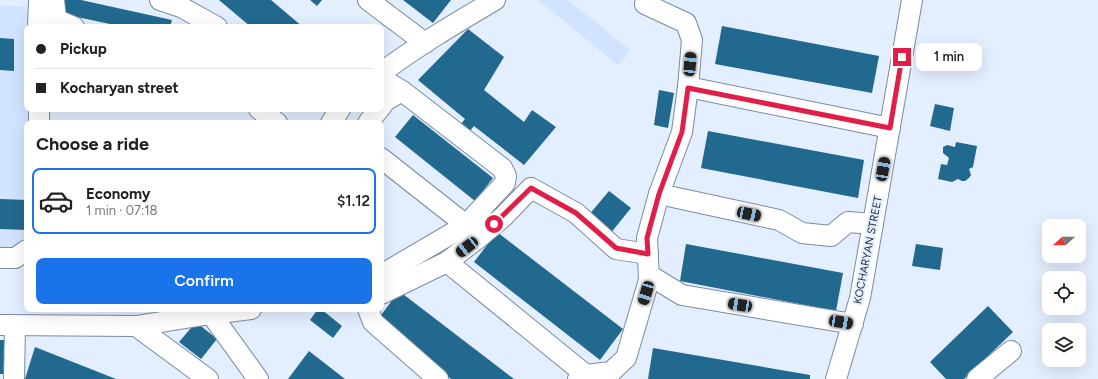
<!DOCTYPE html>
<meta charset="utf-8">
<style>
:root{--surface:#fff;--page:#f2f2f2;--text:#222;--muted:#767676;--line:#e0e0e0;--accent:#1a73e8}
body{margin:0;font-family:Figtree,sans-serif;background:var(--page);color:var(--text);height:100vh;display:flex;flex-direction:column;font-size:15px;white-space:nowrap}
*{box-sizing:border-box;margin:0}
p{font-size:13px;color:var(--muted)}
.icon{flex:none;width:22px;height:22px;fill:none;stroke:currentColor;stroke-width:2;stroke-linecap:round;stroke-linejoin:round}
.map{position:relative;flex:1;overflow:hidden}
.panel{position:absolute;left:24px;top:120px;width:360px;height:192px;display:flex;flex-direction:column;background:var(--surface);border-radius:8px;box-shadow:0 4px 16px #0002}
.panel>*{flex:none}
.guide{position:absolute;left:24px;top:24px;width:360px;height:88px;border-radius:8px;box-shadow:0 4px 16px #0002;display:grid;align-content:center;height:88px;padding:0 12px;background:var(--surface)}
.needle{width:26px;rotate:249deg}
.buttons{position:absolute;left:1042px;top:219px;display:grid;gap:8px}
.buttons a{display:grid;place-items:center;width:44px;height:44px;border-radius:8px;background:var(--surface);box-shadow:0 4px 16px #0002;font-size:20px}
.end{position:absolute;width:18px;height:18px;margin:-9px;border:5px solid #e11d48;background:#fff;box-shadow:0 0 0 2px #fff}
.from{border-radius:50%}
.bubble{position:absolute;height:28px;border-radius:8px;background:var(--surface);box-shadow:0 4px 16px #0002;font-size:13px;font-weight:600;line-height:28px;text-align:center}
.car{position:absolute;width:12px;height:24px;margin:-12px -6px;border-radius:5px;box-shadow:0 0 3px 1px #0007;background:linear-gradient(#222 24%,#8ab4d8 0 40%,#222 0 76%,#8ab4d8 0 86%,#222 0)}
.guide b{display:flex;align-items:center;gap:14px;height:38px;font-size:15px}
.guide b+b{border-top:1px solid var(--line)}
.guide i{width:10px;height:10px;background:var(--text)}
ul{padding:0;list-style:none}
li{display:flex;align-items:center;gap:12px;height:66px;margin:0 8px 6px;padding:0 4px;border:2px solid transparent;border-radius:8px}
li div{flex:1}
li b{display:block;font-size:15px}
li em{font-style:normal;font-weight:600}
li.current{border-color:var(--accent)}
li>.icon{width:36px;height:36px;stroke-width:1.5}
h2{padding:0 12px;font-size:18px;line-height:48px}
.cta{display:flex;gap:8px;margin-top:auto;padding:8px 12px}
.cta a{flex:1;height:46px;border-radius:8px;background:var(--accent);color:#fff;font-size:16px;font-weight:600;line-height:46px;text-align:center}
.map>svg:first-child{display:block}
.built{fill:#d1e3fe}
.building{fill:#22698f}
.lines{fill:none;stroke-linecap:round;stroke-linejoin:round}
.minor-casing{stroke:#7b8ba4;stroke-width:22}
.minor{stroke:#fff;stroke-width:20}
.route{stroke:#e11d48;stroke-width:5}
.labels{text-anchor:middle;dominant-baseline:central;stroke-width:4;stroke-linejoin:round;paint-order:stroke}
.street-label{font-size:11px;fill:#262d37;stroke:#e3eefe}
</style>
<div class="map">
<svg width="1098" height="379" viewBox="0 0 1098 379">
<rect width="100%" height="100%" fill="#e3eefe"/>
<!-- built -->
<g class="built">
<polygon points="538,0 568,0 630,50 618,65"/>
<polygon points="0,5 38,8 38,27 27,27 27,109 40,109 40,123 27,123 27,263 0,263"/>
<rect x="43" y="309" width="139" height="2"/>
</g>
<!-- building -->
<g class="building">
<polygon points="61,0 81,0 172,20 170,27 124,27 63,14"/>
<polygon points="219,0 271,0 303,27 251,27"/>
<polygon points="310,0 322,0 317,6"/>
<polygon points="403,0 451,0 433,23"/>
<polygon points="722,26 879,56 872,93 715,64"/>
<polygon points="468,29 504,57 484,90 524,122 532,110 556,127 524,165 474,126 469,132 460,125 465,119 418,80"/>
<polygon points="0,38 14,39 14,71 0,70"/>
<polygon points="659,90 674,93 668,128 654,125"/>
<polygon points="935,104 954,108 950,131 930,126"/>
<polygon points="413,115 493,178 475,201 395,137"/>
<polygon points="708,131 864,160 858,198 701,168"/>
<polygon points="956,142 977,146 973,167 969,169 971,175 969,178 965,181 962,181 958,179 952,182 938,179 941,164 947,165 949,158 943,153 943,147 947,145 955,147"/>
<polygon points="609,191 631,208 610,234 588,216"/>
<polygon points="0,199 27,200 27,230 0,229"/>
<polygon points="497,232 623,329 600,360 474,262"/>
<polygon points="686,244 843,273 836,311 680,281"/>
<polygon points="916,244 943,248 940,270 912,266"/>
<polygon points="399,291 514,379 451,379 376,322"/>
<polygon points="988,306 1013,332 964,379 946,379 930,362"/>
<polygon points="318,309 321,309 342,326 333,338 310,320"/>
<polygon points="196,322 217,339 201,359 179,342"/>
<polygon points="0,340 5,340 4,374 0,374"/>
<polygon points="35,347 116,379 25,379"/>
<polygon points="653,348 810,375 810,379 648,379"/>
<polygon points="309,351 345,379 288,379"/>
</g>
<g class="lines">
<!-- minor casing -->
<g class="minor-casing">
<g id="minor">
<polyline points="54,0 56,18 62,22 74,27"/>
<polyline points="160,0 181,7 217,27"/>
<polyline points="368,0 425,43"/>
<polyline points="38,27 39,0"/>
<path d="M 381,73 C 417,46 456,23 495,0"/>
<polyline points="381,78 402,91 502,168 506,176 505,183 466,225 381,275"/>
<polyline points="688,87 890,128"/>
<polyline points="381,107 385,101 402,91"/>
<polyline points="39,109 39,123"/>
<polyline points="259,109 277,123"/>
<polyline points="331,123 340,109"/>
<polyline points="368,123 379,109"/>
<polyline points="381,158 466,225"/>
<polyline points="659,194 779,220 802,233 831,236 848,222 873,224"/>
<polyline points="0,258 15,258 27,250"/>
<polyline points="447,262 586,375"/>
<polyline points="649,275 682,295 853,324"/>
<polyline points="381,294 447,262 477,239 503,217 531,188 576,213 616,249 648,254"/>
<polyline points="368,309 373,322 438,379"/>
<polyline points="211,314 258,379"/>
<polyline points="0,325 136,326 211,314 251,309"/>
<polyline points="136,326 208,379"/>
<polyline points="14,379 15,325"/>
<polyline points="578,379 586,375 611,372 626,358 649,280 647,238 659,194 682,132 688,87 692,40 686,23 645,4"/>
<polyline points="836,379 860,298 912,0"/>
<polyline points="977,379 1011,351"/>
</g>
</g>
<!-- minor -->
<use href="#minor" class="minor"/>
</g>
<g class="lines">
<!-- route -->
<polyline class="route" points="494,224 531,188 576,213 616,248 648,254 647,238 659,194 682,132 688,88 890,128 902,57"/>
</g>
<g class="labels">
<!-- street labels -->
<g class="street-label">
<text transform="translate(868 250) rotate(-79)">KOCHARYAN STREET</text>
</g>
</g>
</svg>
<div class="buttons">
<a><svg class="needle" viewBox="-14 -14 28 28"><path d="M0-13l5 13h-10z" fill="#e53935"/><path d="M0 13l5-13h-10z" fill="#767676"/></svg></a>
<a><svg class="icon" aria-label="locate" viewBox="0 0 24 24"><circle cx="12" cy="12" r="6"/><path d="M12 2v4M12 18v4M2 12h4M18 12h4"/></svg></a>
<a><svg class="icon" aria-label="layers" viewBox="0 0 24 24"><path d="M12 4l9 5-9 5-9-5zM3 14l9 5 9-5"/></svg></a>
</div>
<i class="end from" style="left:494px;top:224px"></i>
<i class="end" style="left:902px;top:57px"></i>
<div class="bubble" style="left:916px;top:43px;width:66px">1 min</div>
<i class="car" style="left:690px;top:64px;rotate:5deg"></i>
<i class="car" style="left:883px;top:169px;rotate:10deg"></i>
<i class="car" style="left:749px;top:214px;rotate:102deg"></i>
<i class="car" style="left:467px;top:247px;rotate:232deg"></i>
<i class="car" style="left:646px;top:293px;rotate:197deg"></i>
<i class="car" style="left:740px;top:305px;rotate:279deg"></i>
<i class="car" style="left:841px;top:322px;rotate:100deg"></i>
<div class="guide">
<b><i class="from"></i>Pickup</b>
<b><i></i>Kocharyan street</b>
</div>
<section class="panel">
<h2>Choose a ride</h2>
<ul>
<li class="current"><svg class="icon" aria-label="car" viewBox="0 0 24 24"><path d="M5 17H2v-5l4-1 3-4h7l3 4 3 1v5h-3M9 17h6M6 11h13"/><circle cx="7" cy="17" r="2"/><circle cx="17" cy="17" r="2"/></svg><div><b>Economy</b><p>1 min · 07:18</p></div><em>$1.12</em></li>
</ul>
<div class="cta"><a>Confirm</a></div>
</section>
</div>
